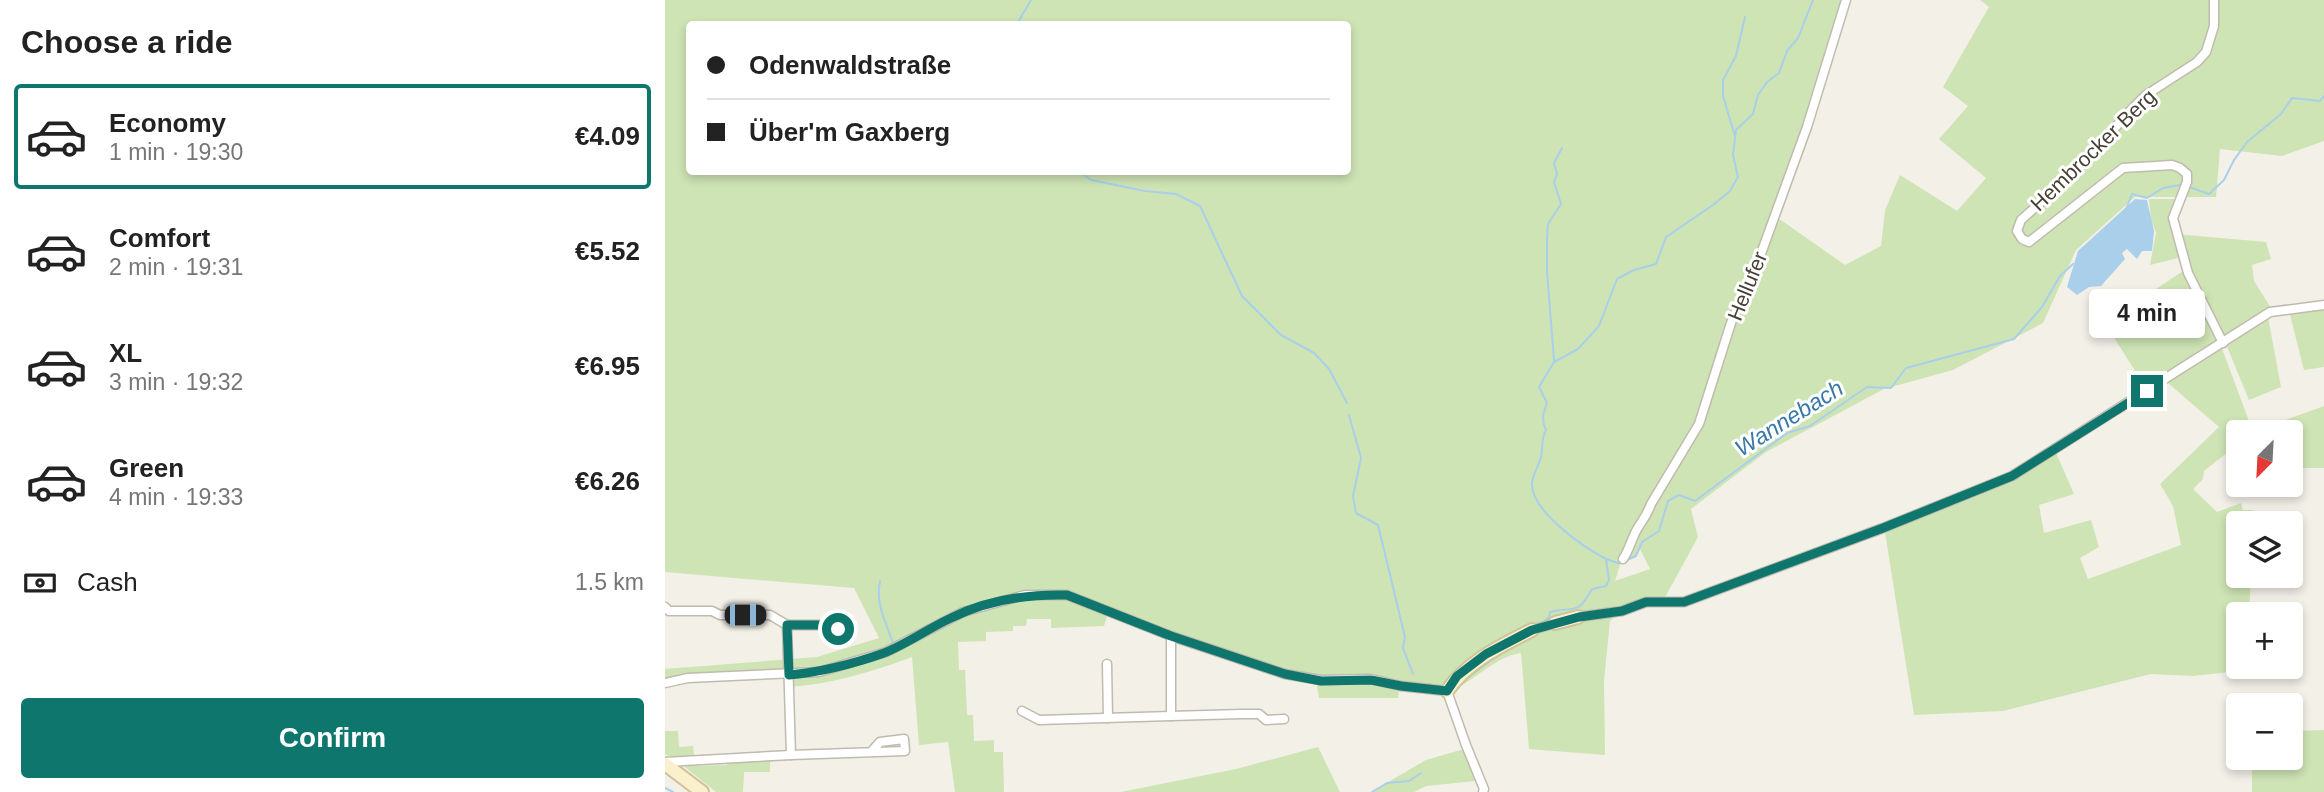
<!DOCTYPE html>
<meta charset="utf-8">
<style>
:root{--surface:#fff;--page:#f6f6f6;--text:#222;--muted:#767676;--line:#e0e0e0;--accent:#0f766e}
body{margin:0;font-family:Helvetica,sans-serif;background:var(--page);color:var(--text);height:100vh;display:flex;flex-direction:column;font-size:26px;white-space:nowrap}
*{box-sizing:border-box;margin:0}
p{font-size:23px;color:var(--muted)}
.icon{flex:none;width:38px;height:38px;fill:none;stroke:currentColor;stroke-width:2;stroke-linecap:round;stroke-linejoin:round}
.map{position:relative;flex:1;overflow:hidden}
.sheet{display:flex;flex-direction:column;background:var(--surface);width:665px}
.sheet>*{flex:none}
.banner{position:absolute;left:21px;top:21px;width:665px;height:154px;border-radius:7px;box-shadow:0 4px 10px #0003;display:grid;align-content:center;height:154px;padding:0 21px;background:var(--surface)}
.needle{width:46px;rotate:204deg}
.buttons{position:absolute;left:1561px;top:420px;display:grid;gap:14px}
.buttons a{display:grid;place-items:center;width:77px;height:77px;border-radius:7px;background:var(--surface);box-shadow:0 4px 10px #0003;font-size:35px}
.end{position:absolute;width:32px;height:32px;margin:-16px;border:9px solid #0f766e;background:#fff;box-shadow:0 0 0 4px #fff}
.from{border-radius:50%}
.bubble{position:absolute;height:49px;border-radius:7px;background:var(--surface);box-shadow:0 4px 10px #0003;font-size:23px;font-weight:800;line-height:49px;text-align:center}
.car{position:absolute;width:21px;height:42px;margin:-21px -10px;border-radius:9px;box-shadow:0 0 5px 2px #0007;background:linear-gradient(#222 24%,#8ab4d8 0 40%,#222 0 76%,#8ab4d8 0 86%,#222 0)}
.banner b{display:flex;align-items:center;gap:24px;height:66px;font-size:26px}
.banner b+b{border-top:2px solid var(--line)}
.banner i{width:18px;height:18px;background:var(--text)}
ul{padding:0;list-style:none}
li{display:flex;align-items:center;gap:21px;height:105px;margin:0 14px 10px;padding:0 7px;border:4px solid transparent;border-radius:7px}
li div{flex:1}
li b{display:block;font-size:26px}
li em{font-style:normal;font-weight:800}
li.current{border-color:var(--accent)}
li>.icon{width:63px;height:63px;stroke-width:1.5}
h2{padding:0 21px;font-size:32px;line-height:84px}
.pay{display:flex;align-items:center;gap:18px;height:77px;padding:0 21px;font-size:26px}
.pay p{margin-inline-start:auto}
.action{display:flex;gap:14px;margin-top:auto;padding:14px 21px}
.action a{flex:1;height:80px;border-radius:7px;background:var(--accent);color:#fff;font-size:28px;font-weight:800;line-height:80px;text-align:center}
main{display:flex;flex:1;min-height:0}
.map>svg:first-child{display:block}
.green{fill:#cee4b4;fill-rule:evenodd}
.water{fill:#a9cfeb}
.lines{fill:none;stroke-linecap:round;stroke-linejoin:round}
.stream{stroke:#a9cfeb;stroke-width:2}
.street-casing{stroke:#c1baae;stroke-width:11}
.secondary-casing{stroke:#cfc39b;stroke-width:16}
.street{stroke:#fff;stroke-width:8}
.secondary{stroke:#faf0cb;stroke-width:12}
.route{stroke:#0f766e;stroke-width:9}
.labels{text-anchor:middle;dominant-baseline:central;stroke-width:6;stroke-linejoin:round;paint-order:stroke}
.street-label{font-size:21px;fill:#464037;stroke:#fff}
.water-label{font-size:23px;font-style:italic;fill:#3878a9;stroke:#fff}
</style>
<main>
<section class="sheet">
<h2>Choose a ride</h2>
<ul>
<li class="current"><svg class="icon" aria-label="car" viewBox="0 0 24 24"><path d="M5 17H2v-5l4-1 3-4h7l3 4 3 1v5h-3M9 17h6M6 11h13"/><circle cx="7" cy="17" r="2"/><circle cx="17" cy="17" r="2"/></svg><div><b>Economy</b><p>1 min · 19:30</p></div><em>€4.09</em></li>
<li><svg class="icon" aria-label="car" viewBox="0 0 24 24"><path d="M5 17H2v-5l4-1 3-4h7l3 4 3 1v5h-3M9 17h6M6 11h13"/><circle cx="7" cy="17" r="2"/><circle cx="17" cy="17" r="2"/></svg><div><b>Comfort</b><p>2 min · 19:31</p></div><em>€5.52</em></li>
<li><svg class="icon" aria-label="car" viewBox="0 0 24 24"><path d="M5 17H2v-5l4-1 3-4h7l3 4 3 1v5h-3M9 17h6M6 11h13"/><circle cx="7" cy="17" r="2"/><circle cx="17" cy="17" r="2"/></svg><div><b>XL</b><p>3 min · 19:32</p></div><em>€6.95</em></li>
<li><svg class="icon" aria-label="car" viewBox="0 0 24 24"><path d="M5 17H2v-5l4-1 3-4h7l3 4 3 1v5h-3M9 17h6M6 11h13"/><circle cx="7" cy="17" r="2"/><circle cx="17" cy="17" r="2"/></svg><div><b>Green</b><p>4 min · 19:33</p></div><em>€6.26</em></li>
</ul>
<div class="pay"><svg class="icon" aria-label="cash" viewBox="0 0 24 24"><path d="M3 7h18v10H3z"/><circle cx="12" cy="12" r="2"/></svg>Cash<p>1.5 km</p></div>
<div class="action"><a>Confirm</a></div>
</section>
<div class="map">
<svg width="1659" height="792" viewBox="0 0 1659 792">
<rect width="100%" height="100%" fill="#f3f0e8"/>
<!-- green -->
<g class="green">
<path d="M 0,0 L 1186,0 L 1113,218 L 1180,265 L 1216,246 L 1220,210 L 1235,175 L 1292,211 L 1321,178 L 1274,139 L 1303,106 L 1278,87 L 1324,7 L 1315,0 L 1659,0 L 1659,141 L 1617,156 L 1555,149 L 1551,197 L 1470,197 L 1411,250 L 1378,323 L 1288,370 L 1219,389 L 1101,452 L 1026,509 L 1033,537 L 998,601 L 957,611 L 945,621 L 939,681 L 940,755 L 864,749 L 856,653 C 827,657 809,684 784,690 C 773,693 747,686 735,684 L 733,698 L 654,698 L 651,680 L 620,674 L 443,612 L 439,626 L 386,628 L 386,619 L 362,619 L 361,626 L 348,626 L 348,631 L 321,632 L 321,641 L 293,642 L 294,670 L 300,670 L 302,715 L 308,715 L 309,741 L 329,740 L 329,752 L 338,752 L 339,792 L 290,792 L 283,742 L 254,745 L 247,657 C 207,672 166,684 124,687 L 124,675 L 0,683 L 0,669 L 152,657 L 214,638 L 189,588 L 0,572 ZM 24,24 L 682,24 L 682,172 L 24,172 ZM 975,549 L 985,569 L 950,581 L 955,565 L 971,556 Z"/>
<polygon points="1484,199 1509,199 1511,234 1601,242 1606,259 1587,265 1589,281 1606,308 1560,339 1513,258 1485,265 1491,233 1486,219"/>
<polygon points="1518,271 1555,343 1588,432 1573,432 1573,444 1539,471 1538,479 1528,489 1552,512 1576,503 1578,510 1589,510 1588,523 1573,523 1573,576 1586,576 1584,614 1573,614 1573,667 1582,667 1582,670 1528,676 1486,674 1338,711 1249,715 1219,526 1347,475 1389,448 1409,494 1374,505 1379,533 1426,520 1434,547 1415,558 1423,579 1516,545 1508,506 1495,484 1554,427 1496,377 1480,387 1440,323"/>
<polygon points="1659,305 1659,367 1639,370 1623,307"/>
<polygon points="1603,317 1616,387 1584,400 1561,344"/>
<polygon points="1659,406 1659,468 1626,468 1626,432 1596,432 1596,429"/>
<polygon points="1659,730 1659,792 1587,792 1587,758 1626,758 1626,731"/>
<polygon points="0,731 13,731 14,747 28,746 30,766 62,765 63,759 105,757 105,772 79,772 78,792 51,792 10,759 0,754"/>
<polygon points="653,747 675,792 456,792 571,769"/>
<polygon points="799,749 810,774 810,781 761,786 749,792 706,792 761,760"/>
</g>
<!-- water -->
<polygon class="water" points="1470,199 1482,200 1489,231 1487,251 1477,251 1472,259 1462,249 1457,253 1460,259 1436,286 1424,287 1412,295 1402,287 1413,251"/>
<g class="lines">
<!-- stream -->
<g class="stream">
<polyline points="352,24 366,0"/>
<polyline points="1070,136 1058,96 1058,80 1071,56 1080,17"/>
<polyline points="415,172 426,180 480,191 511,194 535,206 577,296 616,335 649,353 664,369 682,403"/>
<polyline points="1524,187 1544,194 1559,180 1569,160 1582,142 1616,114 1627,98 1655,101 1659,96"/>
<polyline points="1461,209 1467,194 1482,198 1498,188 1515,185"/>
<polyline points="889,360 882,271 882,238 883,224 896,204 889,182 892,174 889,163 897,148"/>
<polyline points="684,415 696,458 688,496 691,513 713,525 740,637 738,648 748,674"/>
<path d="M 941,559 C 920,548 865,511 867,483 C 868,474 874,465 876,457 C 878,447 876,439 881,430 C 876,420 878,413 882,403 L 874,387 L 889,362 L 913,349 L 934,326 L 952,279 L 969,270 L 991,264 L 1001,237 L 1048,205 L 1065,191 L 1073,177 L 1068,155 L 1071,130 L 1088,114 L 1093,95 L 1102,82 L 1114,73 L 1122,51 L 1133,38 L 1148,0"/>
<polyline points="962,560 971,556 977,542 994,531 1003,501 1014,495 1030,501 1122,433 1145,426 1202,387 1226,388 1241,368 1349,339 1377,307 1395,276 1408,264"/>
<path d="M 215,581 C 210,604 221,622 228,643"/>
<path d="M 877,624 L 884,617 L 885,612 C 911,606 912,616 927,589 L 941,586 L 944,580 L 941,559 L 953,563 L 957,562"/>
<polyline points="798,681 836,653"/>
<polyline points="0,788 8,792"/>
<polyline points="707,792 722,783 744,781 756,773"/>
</g>
<!-- street casing -->
<g class="street-casing">
<g id="street">
<polyline points="1549,0 1549,26 1541,52 1532,62 1481,95 1465,111 1412,170 1356,220 1352,231 1357,239 1364,242 1458,168 1507,165 1515,168 1522,174 1522,182 1508,218 1523,273 1558,343"/>
<path d="M 958,559 C 965,549 967,536 974,526 C 979,518 983,513 986,504 L 1034,424 L 1066,323 L 1093,262 L 1142,127 L 1181,0"/>
<polyline points="0,607 4,611 47,611 55,615 105,615 122,625 126,755 0,762"/>
<polyline points="913,617 957,611 981,602 1019,602 1218,528 1347,476 1605,312 1659,305"/>
<polyline points="122,625 157,625 162,629 173,629"/>
<polyline points="867,630 890,623"/>
<polyline points="442,664 443,718"/>
<polyline points="0,683 23,678 154,672 221,652 298,612 360,595 402,595 506,636 620,674 656,680 706,679 736,686 782,691 801,745 819,789 818,792"/>
<polyline points="357,711 374,720 506,716 506,636"/>
<polyline points="506,716 576,714 594,714 601,720 619,719"/>
<polyline points="126,755 240,751 239,739 215,742 206,752"/>
</g>
</g>
<!-- secondary casing -->
<g class="secondary-casing">
<g id="secondary">
<polyline points="890,623 913,617"/>
<path d="M 782,691 C 803,661 836,646 867,630"/>
<polyline points="0,764 37,792"/>
</g>
</g>
<!-- street -->
<use href="#street" class="street"/>
<!-- secondary -->
<use href="#secondary" class="secondary"/>
</g>
<g class="lines">
<!-- route -->
<path class="route" d="M 173,629 L 162,629 L 157,625 L 122,625 L 124,675 C 156,672 188,664 219,653 C 242,644 264,628 286,618 C 322,600 363,594 402,595 L 506,636 L 620,674 L 656,681 L 706,680 L 736,686 L 782,691 L 792,676 L 821,654 L 867,630 L 914,617 L 957,611 L 981,602 L 1019,602 L 1218,528 L 1347,476 L 1482,391"/>
</g>
<g class="labels">
<!-- street labels -->
<g class="street-label">
<text transform="translate(1428 150) rotate(-44)">Hembrocker Berg</text>
<text transform="translate(1082 286) rotate(-68)">Hellufer</text>
</g>
<!-- water labels -->
<g class="water-label">
<text transform="translate(1124 418) rotate(-32)">Wannebach</text>
</g>
</g>
</svg>
<div class="buttons">
<a><svg class="needle" viewBox="-14 -14 28 28"><path d="M0-13l5 13h-10z" fill="#e53935"/><path d="M0 13l5-13h-10z" fill="#767676"/></svg></a>
<a><svg class="icon" aria-label="layers" viewBox="0 0 24 24"><path d="M12 4l9 5-9 5-9-5zM3 14l9 5 9-5"/></svg></a>
<a>+</a>
<a>−</a>
</div>
<i class="end from" style="left:173px;top:629px"></i>
<i class="end" style="left:1482px;top:391px"></i>
<div class="bubble" style="left:1424px;top:289px;width:116px">4 min</div>
<i class="car" style="left:80px;top:615px;rotate:90deg"></i>
<div class="banner">
<b><i class="from"></i>Odenwaldstraße</b>
<b><i></i>Über'm Gaxberg</b>
</div>
</div>
</main>
